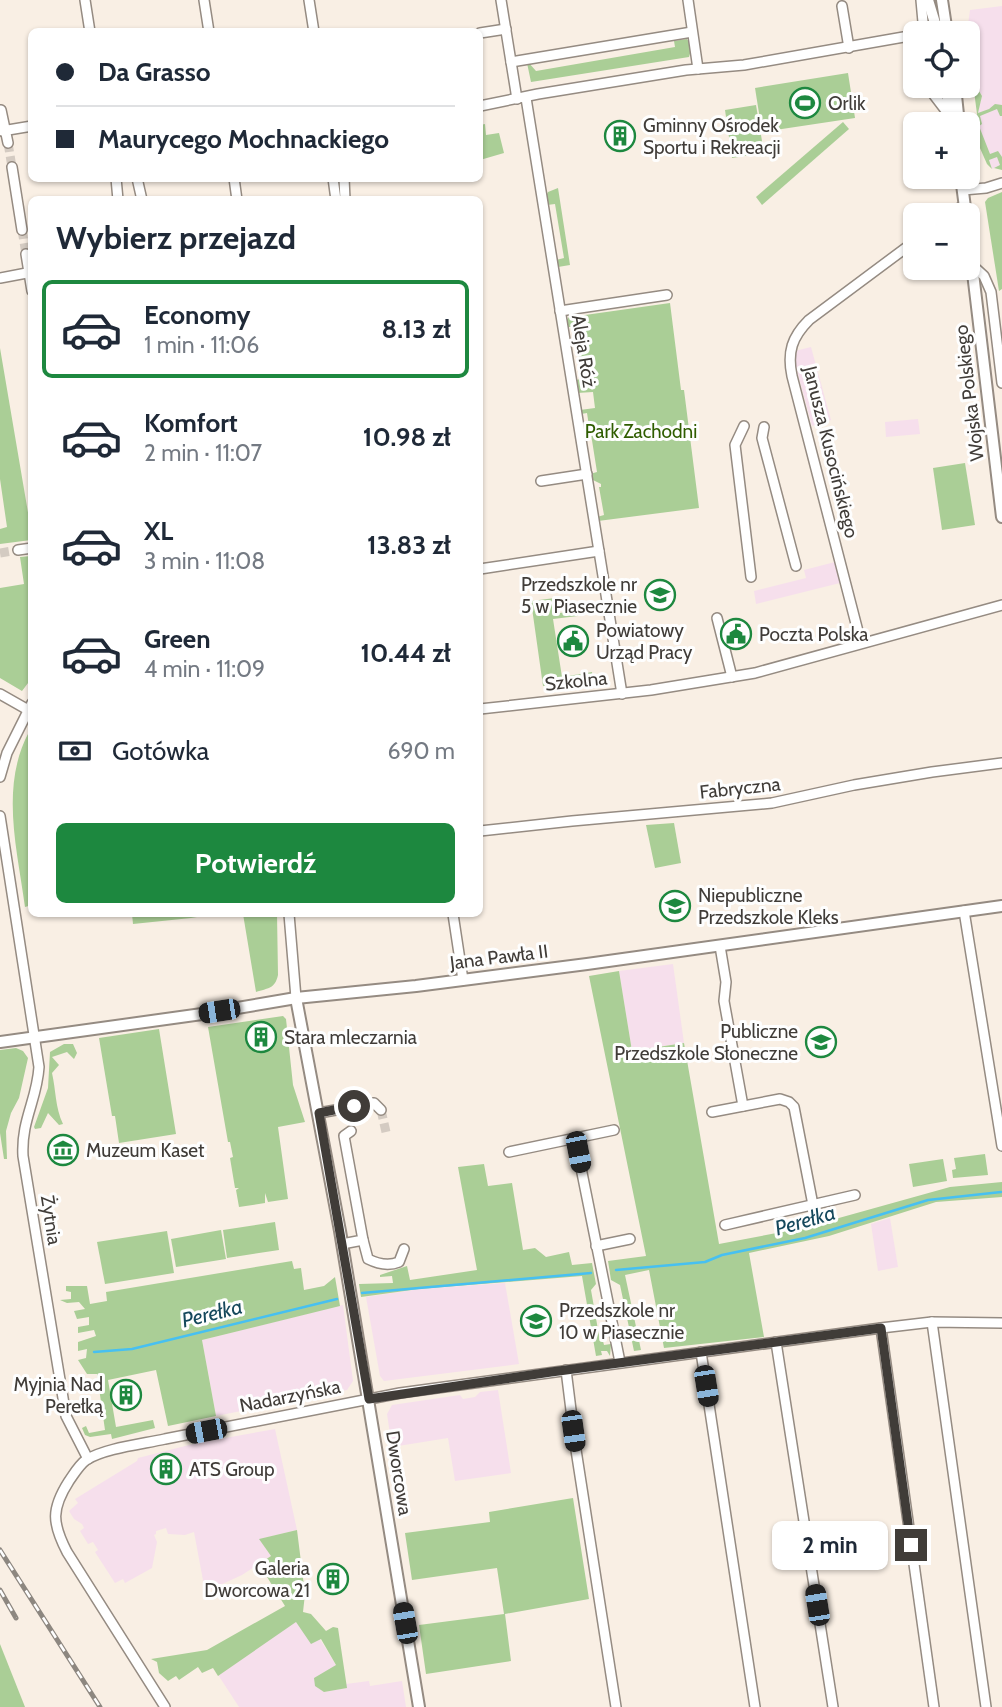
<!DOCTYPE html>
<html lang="pl">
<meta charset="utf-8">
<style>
:root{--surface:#fff;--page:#f2f2f3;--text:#1f2937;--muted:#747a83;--line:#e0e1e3;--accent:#1d883f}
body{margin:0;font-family:Cabin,sans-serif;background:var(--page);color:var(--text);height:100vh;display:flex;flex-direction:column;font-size:26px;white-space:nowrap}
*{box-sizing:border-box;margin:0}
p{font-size:23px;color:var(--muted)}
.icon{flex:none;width:38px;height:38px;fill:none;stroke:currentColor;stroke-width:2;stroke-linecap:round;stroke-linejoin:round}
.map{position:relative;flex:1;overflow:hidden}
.drawer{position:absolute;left:28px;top:196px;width:455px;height:721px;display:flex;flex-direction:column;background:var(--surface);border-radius:10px;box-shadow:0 2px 5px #0004}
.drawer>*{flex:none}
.banner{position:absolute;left:28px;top:28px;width:455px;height:154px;border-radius:10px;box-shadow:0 2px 5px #0004;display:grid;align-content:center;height:154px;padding:0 28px;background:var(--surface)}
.tools{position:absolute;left:903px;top:21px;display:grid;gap:14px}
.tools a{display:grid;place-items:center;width:77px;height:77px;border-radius:10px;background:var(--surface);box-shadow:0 2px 5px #0004;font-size:35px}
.end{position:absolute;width:32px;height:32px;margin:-16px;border:9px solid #403c38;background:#fff;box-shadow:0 0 0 4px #fff}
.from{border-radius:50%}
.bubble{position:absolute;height:49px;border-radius:10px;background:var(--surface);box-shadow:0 2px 5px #0004;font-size:23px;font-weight:700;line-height:49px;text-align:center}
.car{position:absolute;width:21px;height:42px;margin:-21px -10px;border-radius:9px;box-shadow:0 0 5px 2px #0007;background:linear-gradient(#222 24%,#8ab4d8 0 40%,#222 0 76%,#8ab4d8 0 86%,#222 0)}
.banner b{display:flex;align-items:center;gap:24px;height:66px;font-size:26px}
.banner b+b{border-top:2px solid var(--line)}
.banner i{width:18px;height:18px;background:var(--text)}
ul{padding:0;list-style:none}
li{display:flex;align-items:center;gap:21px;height:98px;margin:0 14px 10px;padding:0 14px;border:4px solid transparent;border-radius:10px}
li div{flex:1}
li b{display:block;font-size:26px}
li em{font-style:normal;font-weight:700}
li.active{border-color:var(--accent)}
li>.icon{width:63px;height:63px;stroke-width:1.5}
h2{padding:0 28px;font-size:32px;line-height:84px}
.pay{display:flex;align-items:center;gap:18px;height:77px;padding:0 28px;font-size:26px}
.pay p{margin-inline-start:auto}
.action{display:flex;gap:14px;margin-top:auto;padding:14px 28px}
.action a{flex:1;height:80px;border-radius:10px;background:var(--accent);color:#fff;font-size:28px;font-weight:700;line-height:80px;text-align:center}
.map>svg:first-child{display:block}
.industrial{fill:#f6dfec}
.green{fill:#aace96}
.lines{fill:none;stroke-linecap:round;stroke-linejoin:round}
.stream{stroke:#47c0f1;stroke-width:2.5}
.minor-tunnel{stroke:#d4cbc2;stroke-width:9;stroke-dasharray:9 4.5;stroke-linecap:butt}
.minor-casing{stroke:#958b82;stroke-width:12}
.tertiary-casing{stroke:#958b82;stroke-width:14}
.minor{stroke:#fff;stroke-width:9}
.tertiary{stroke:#fff;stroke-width:10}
.rail-casing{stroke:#8d8780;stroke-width:5}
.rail{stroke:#fefefe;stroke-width:2.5;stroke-dasharray:8;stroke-linecap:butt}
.route{stroke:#403c38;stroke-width:9}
.labels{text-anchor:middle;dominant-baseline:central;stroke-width:6;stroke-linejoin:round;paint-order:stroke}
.poi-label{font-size:19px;fill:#403c38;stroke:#fefefe;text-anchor:start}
.street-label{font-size:19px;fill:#403c38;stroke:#fefefe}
.park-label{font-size:19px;fill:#2f5d00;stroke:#fefefe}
.water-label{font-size:21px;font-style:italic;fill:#15485c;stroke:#fefefe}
</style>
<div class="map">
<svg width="1002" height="1707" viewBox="0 0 1002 1707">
<rect width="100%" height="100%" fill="#f9efe4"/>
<!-- industrial -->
<g class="industrial">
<polygon points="1002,6 1002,165 992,169 975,121 982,96 976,86 977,61 967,32 970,10"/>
<polygon points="811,347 831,420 812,426 793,356 795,351"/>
<polygon points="918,419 920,434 886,437 885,422"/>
<polygon points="835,562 840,583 756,604 754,591 806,578 804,570"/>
<polygon points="673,964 684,1043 632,1051 619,971"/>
<polygon points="890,1218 898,1267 878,1271 871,1224"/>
<polygon points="505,1283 519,1364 384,1381 380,1376 366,1297 419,1289"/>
<polygon points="343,1305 353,1381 347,1390 216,1416 202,1340"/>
<polygon points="498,1390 511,1473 455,1481 448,1438 392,1447 387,1414 392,1405 460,1395 463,1399 475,1397 480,1392"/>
<polygon points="275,1429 297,1530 260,1539 271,1556 242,1575 207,1591 205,1591 194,1532 185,1535 168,1534 166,1528 156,1531 156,1534 154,1535 157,1542 152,1568 125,1583 123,1579 115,1583 95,1552 98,1550 93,1542 88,1544 80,1531 84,1528 82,1524 74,1519 69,1511 78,1503 75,1499 137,1461 138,1458 197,1443"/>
<polygon points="303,1612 336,1665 324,1692 346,1688 346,1684 369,1681 370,1686 402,1681 406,1707 239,1707 213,1667"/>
</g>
<!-- green -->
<g class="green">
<polygon points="687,39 692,47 689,57 531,82 527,63 528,62 536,71 675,47 674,41"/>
<polygon points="971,68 977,68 976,86 982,96 978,113 989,109 995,104 1002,105 1002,116 1000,116 997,109 980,116 982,124 979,126 990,154 998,151 1002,157 1002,170 994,168 1000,165 997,157 989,160 992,169 987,164 972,130 977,114"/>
<polygon points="848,73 855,118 762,132 755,88"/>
<polygon points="756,105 764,153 732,158 725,110"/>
<polygon points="843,122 849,129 762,205 756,197"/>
<polygon points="485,124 486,135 499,133 504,153 480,160 480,125"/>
<polygon points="558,188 570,265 558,267 556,260 564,258 555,204 547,205 546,196 548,192"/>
<polygon points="1002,192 1002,289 999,291 985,202 988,198"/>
<polygon points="670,303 681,390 684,390 699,508 598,521 597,517 604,515 599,487 601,487 601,484 591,479 590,474 597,472 591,434 584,434 583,428 589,426 587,413 581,414 580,410 595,408 593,392 577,393 575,380 582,379 574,327 567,327 566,321 572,313 577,313 578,316"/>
<polygon points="0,348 32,536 31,540 0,544 0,529 7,527 0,479"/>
<polygon points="965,463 975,525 942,530 933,468"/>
<polygon points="31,556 31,679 22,691 0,678 0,588 24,584 20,557"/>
<polygon points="563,597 564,602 558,604 559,613 578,611 578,616 553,619 562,677 592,672 593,681 543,686 531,601"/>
<path d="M 29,732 L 31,732 L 32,905 L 25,907 C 17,848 0,786 29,732 Z"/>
<polygon points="674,823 681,863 655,868 646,825"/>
<polygon points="132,914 215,914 191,918 133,924"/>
<path d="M 243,914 L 277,914 L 278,975 C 275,989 268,988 256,992 Z"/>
<polygon points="619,971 632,1051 684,1043 719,1244 803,1228 950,1187 1002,1182 1002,1197 936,1202 829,1236 749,1253 764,1337 664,1348 649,1270 625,1275 641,1350 634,1351 620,1285 611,1280 608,1261 646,1256 589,976"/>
<polygon points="283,1016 286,1019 293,1085 305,1122 278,1127 288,1199 268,1202 265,1193 265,1203 239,1207 236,1190 239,1188 235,1188 230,1158 233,1157 230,1142 228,1142 208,1027"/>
<polygon points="159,1029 176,1134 119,1143 115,1116 112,1116 99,1038"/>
<path d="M 64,1044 L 73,1044 L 77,1053 L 74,1059 L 67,1052 L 52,1057 L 59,1065 L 52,1073 C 56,1090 55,1107 63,1124 L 59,1125 L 48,1113 L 41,1128 L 35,1129 L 34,1127 L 48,1088 L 50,1052 Z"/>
<polygon points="16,1048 23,1051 28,1058 19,1098 11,1113 6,1131 7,1159 4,1159 0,1133 0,1050"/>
<polygon points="985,1154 988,1175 953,1178 952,1170 956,1169 954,1158"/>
<polygon points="943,1159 947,1181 913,1187 909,1164"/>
<polygon points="484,1164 488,1186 512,1183 523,1250 535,1248 546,1257 569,1252 572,1265 592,1263 596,1284 591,1290 600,1341 603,1341 604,1345 611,1344 610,1356 607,1351 601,1351 602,1355 596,1356 582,1276 419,1289 361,1297 359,1284 393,1283 392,1276 380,1277 380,1275 407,1266 410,1280 477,1270 458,1167"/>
<polygon points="275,1222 279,1250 227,1258 223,1230"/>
<polygon points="221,1230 226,1259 176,1267 171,1239"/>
<polygon points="167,1231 174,1273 105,1284 97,1242"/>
<polygon points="292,1261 294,1269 301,1268 304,1290 324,1286 335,1277 340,1306 202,1340 216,1416 168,1426 156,1370 108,1380 116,1427 153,1420 155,1428 112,1439 111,1434 90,1437 85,1435 82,1428 86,1426 89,1433 105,1430 97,1374 87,1374 78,1360 86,1358 87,1349 78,1351 78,1342 96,1336 94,1330 78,1333 78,1327 89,1325 89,1317 77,1319 74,1311 85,1309 79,1302 67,1303 60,1300 71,1299 71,1292 66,1291 66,1286 87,1286 90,1304 107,1301 106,1292"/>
<polygon points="573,1498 589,1599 505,1614 511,1661 426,1674 419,1625 504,1614 497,1568 412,1580 405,1533 490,1522 489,1512"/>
<polygon points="297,1530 305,1594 303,1612 311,1614 326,1631 333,1627 338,1628 347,1688 324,1692 315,1686 314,1678 336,1665 321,1639 311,1644 296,1622 218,1676 213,1668 202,1673 198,1667 179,1680 176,1676 168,1681 159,1673 157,1662 151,1659 207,1650 285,1606 259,1564 271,1556 259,1539"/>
<polygon points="0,1644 25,1707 0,1707"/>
</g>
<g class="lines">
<!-- stream -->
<g class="stream">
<polyline points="616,1270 705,1262 722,1255 805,1238 928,1200 1001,1192"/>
<polyline points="362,1293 591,1273"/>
<polyline points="94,1352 132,1349 337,1299"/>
</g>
<!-- minor-tunnel -->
<g class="minor-tunnel">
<polyline points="8,143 12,167"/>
<polyline points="22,230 26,254"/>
<polyline points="0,553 18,550"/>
<polyline points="381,1110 386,1132"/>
</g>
<!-- minor casing -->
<g class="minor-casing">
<g id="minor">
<polyline points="85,0 90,32"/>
<polyline points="204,0 209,32"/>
<polyline points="309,0 314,32"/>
<polyline points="501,0 517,99"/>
<polyline points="688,0 698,69"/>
<polyline points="921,0 924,33"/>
<polyline points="842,6 849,48"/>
<polyline points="480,33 506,29"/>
<polyline points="511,62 692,32"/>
<polyline points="931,86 934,95 950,116"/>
<polyline points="526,98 622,694"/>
<polyline points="480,106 538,94 686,70 744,65 915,35"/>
<polyline points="1,110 8,143"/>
<polyline points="2,131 32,126"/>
<polyline points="12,167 22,230"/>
<polyline points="116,178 118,200"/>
<polyline points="137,178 142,200"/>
<polyline points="234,178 237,200"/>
<polyline points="333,178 336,200"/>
<polyline points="344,178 345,200"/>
<polyline points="963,190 986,188 1002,183"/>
<polyline points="946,215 965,205"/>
<polyline points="26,254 32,291"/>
<polyline points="972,265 984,276 991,292 1002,383"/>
<polyline points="0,278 32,272"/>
<polyline points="560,311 667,295"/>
<polyline points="744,426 735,445 751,577"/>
<polyline points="764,427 762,438 796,566"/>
<polyline points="541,481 587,474"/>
<polyline points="18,550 32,548"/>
<polyline points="480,569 599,551"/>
<polyline points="717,618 732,677"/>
<path d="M 861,643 L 792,376 C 787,352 792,337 809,320 L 915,241"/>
<polyline points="0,694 30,711"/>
<polyline points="480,709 651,690 755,673 1002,605"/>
<polyline points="0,777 7,753 32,703"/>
<path d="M 0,816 L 39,1067 C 37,1100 21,1120 23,1156 L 66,1416 L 88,1459"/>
<polyline points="480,831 572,821 772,803 854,785 932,772 1002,763"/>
<polyline points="964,911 1002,1146"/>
<polyline points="289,914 296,998"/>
<polyline points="453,914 463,980"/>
<polyline points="720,946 726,982 724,1001 743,1106"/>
<polyline points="712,1112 780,1099 789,1102 794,1107 813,1205"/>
<polyline points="319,1113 374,1103 381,1110"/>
<polyline points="575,1138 620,1362"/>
<polyline points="509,1152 614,1130"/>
<polyline points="725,1225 855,1195"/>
<path d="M 363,1240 L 368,1259 C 378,1264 389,1266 399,1262 L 404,1249"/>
<polyline points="342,1244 363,1240 344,1136 351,1131"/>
<polyline points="596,1246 630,1239"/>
<polyline points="932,1322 986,1707"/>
<polyline points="881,1328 934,1707"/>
<polyline points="776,1342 833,1707"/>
<polyline points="701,1352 755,1707"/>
<polyline points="566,1370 576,1450 616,1707"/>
<path d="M 165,1707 L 67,1552 C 52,1523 51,1509 69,1481 C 74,1474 79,1465 86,1460 C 105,1448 143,1444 165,1439 L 400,1393 L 881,1328 L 932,1322 L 1002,1323"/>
</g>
</g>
<!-- tertiary casing -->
<g class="tertiary-casing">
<g id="tertiary">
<polyline points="928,0 938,33"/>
<polyline points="942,0 947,33"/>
<polyline points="946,86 951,124"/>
<polyline points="955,86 959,124"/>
<polyline points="961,177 966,215"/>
<polyline points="968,231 1002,517"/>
<polyline points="296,998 340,1231 419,1707"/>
<polyline points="0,1042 202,1014 296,998 416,986 587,964 1002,906"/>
</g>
</g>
<!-- minor -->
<use href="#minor" class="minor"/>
<!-- tertiary -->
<use href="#tertiary" class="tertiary"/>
<!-- rail casing -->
<g class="rail-casing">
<g id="rail">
<polyline points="0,1550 100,1707"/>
<polyline points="0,1590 16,1618"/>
</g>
</g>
<!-- rail -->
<use href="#rail" class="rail"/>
</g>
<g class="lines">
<!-- route -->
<polyline class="route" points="354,1106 319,1113 369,1399 551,1372 881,1328 911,1545"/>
</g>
<!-- icons -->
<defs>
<g id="stadium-ring" transform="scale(1.575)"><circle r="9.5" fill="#fefefe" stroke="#1d883f" stroke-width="1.5"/><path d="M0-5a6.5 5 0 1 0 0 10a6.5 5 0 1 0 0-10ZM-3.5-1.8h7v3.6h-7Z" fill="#1d883f"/></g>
<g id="building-ring" transform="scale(1.575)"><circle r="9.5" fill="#fefefe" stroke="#1d883f" stroke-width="1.5"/><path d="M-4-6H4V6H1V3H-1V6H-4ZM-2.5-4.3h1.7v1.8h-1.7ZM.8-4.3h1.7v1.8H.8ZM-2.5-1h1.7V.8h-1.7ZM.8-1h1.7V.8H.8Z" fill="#1d883f"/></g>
<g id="school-ring" transform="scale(1.575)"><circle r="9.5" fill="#fefefe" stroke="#1d883f" stroke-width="1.5"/><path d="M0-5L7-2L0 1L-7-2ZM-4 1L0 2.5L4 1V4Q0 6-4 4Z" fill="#1d883f"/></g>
<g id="civic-ring" transform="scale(1.575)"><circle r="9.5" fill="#fefefe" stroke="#1d883f" stroke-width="1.5"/><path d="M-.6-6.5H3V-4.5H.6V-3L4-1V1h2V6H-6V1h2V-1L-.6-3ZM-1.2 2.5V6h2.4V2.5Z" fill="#1d883f"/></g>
<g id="museum-ring" transform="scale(1.575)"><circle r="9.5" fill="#fefefe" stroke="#1d883f" stroke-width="1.5"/><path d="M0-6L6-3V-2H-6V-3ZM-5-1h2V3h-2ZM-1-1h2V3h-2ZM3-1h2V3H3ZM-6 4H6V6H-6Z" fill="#1d883f"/></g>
</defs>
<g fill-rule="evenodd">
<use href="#stadium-ring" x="805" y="103"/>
<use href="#building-ring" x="620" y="136"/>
<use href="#school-ring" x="660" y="595"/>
<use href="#civic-ring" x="736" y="634"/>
<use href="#civic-ring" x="573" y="641"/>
<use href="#school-ring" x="675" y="906"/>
<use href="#building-ring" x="261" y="1037"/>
<use href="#school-ring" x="821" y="1042"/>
<use href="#museum-ring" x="63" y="1150"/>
<use href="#school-ring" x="536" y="1321"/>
<use href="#building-ring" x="126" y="1395"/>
<use href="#building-ring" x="166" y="1469"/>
<use href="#building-ring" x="333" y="1579"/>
</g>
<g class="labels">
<!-- poi labels -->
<g class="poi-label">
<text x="828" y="103">Orlik</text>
<text x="643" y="125">Gminny Ośrodek<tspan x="643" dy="22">Sportu i Rekreacji</tspan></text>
<text x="637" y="584" text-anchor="end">Przedszkole nr<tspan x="637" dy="22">5 w Piasecznie</tspan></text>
<text x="596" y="630">Powiatowy<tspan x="596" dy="22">Urząd Pracy</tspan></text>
<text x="759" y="634">Poczta Polska</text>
<text x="698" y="895">Niepubliczne<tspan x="698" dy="22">Przedszkole Kleks</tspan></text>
<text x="798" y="1031" text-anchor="end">Publiczne<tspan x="798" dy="22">Przedszkole Słoneczne</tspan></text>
<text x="284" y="1037">Stara mleczarnia</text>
<text x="86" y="1150">Muzeum Kaset</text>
<text x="559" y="1310">Przedszkole nr<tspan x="559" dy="22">10 w Piasecznie</tspan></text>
<text x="103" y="1384" text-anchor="end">Myjnia Nad<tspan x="103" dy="22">Perełką</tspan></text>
<text x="189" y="1469">ATS Group</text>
<text x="310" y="1568" text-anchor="end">Galeria<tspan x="310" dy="22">Dworcowa 21</tspan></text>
</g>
<!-- street labels -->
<g class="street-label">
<text transform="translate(584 351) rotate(81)">Aleja Róż</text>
<text transform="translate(969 393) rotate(-97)">Wojska Polskiego</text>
<text transform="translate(831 452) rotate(76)">Janusza Kusocińskiego</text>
<text transform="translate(576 681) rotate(-6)">Szkolna</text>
<text transform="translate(740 788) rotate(-6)">Fabryczna</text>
<text transform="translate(499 957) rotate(-7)">Jana Pawła II</text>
<text transform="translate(51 1220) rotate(81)">Żytnia</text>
<text transform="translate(290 1396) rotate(-11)">Nadarzyńska</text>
<text transform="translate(399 1473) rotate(81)">Dworcowa</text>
</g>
<!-- park labels -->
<g class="park-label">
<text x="641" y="431">Park Zachodni</text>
</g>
<!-- water labels -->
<g class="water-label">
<text transform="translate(805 1220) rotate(-16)">Perełka</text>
<text transform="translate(212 1313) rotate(-14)">Perełka</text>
</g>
</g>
</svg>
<div class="tools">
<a><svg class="icon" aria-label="locate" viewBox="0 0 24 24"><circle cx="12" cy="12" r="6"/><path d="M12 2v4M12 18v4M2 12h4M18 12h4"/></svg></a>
<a>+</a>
<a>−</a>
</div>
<i class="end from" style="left:354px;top:1106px"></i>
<i class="end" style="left:911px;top:1545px"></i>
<div class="bubble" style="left:772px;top:1521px;width:116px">2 min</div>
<i class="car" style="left:219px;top:1011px;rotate:261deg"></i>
<i class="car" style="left:578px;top:1152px;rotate:169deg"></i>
<i class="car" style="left:706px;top:1386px;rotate:171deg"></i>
<i class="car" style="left:206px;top:1431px;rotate:259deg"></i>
<i class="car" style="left:573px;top:1431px;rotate:172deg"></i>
<i class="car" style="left:817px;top:1605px;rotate:351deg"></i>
<i class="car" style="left:405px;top:1623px;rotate:350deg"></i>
<div class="banner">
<b><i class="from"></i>Da Grasso</b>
<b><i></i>Maurycego Mochnackiego</b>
</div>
<section class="drawer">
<h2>Wybierz przejazd</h2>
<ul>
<li class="active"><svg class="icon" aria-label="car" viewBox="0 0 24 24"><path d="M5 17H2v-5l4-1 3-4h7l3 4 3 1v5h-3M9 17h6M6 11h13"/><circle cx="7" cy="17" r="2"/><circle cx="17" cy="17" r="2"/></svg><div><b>Economy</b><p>1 min · 11:06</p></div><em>8.13 zł</em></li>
<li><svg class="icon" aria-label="car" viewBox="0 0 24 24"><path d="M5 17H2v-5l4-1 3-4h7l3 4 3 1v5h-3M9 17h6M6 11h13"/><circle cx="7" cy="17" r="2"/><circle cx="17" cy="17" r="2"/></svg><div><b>Komfort</b><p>2 min · 11:07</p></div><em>10.98 zł</em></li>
<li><svg class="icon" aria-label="car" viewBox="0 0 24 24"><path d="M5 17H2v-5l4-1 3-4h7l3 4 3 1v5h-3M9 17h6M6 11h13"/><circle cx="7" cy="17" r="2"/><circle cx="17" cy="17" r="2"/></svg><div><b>XL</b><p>3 min · 11:08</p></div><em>13.83 zł</em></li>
<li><svg class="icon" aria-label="car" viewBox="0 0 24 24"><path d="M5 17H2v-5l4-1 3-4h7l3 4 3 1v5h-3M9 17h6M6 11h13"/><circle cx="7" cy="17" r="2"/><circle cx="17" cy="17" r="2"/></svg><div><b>Green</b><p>4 min · 11:09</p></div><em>10.44 zł</em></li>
</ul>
<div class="pay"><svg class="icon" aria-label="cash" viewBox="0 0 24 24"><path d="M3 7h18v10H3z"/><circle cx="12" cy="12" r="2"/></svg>Gotówka<p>690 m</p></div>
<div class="action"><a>Potwierdź</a></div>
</section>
</div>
